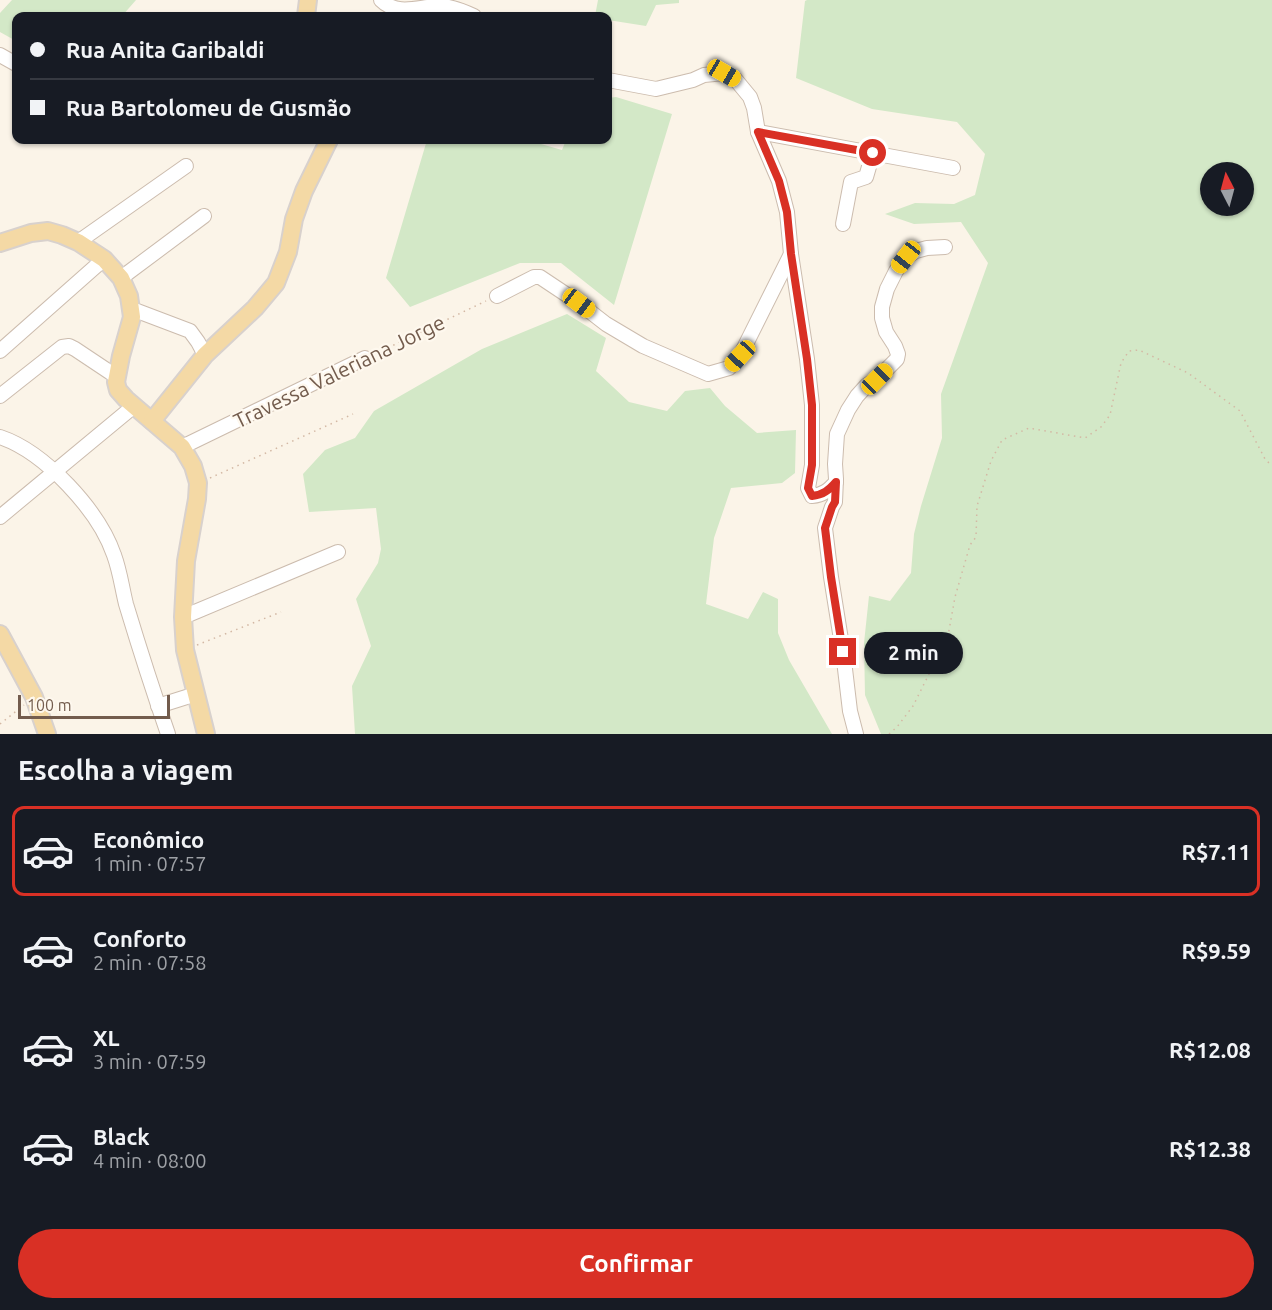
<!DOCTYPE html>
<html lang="pt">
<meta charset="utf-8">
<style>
:root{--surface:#171b24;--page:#20242c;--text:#f1f3f6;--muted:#9ea1a6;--line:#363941;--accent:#d93025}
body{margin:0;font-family:Ubuntu,sans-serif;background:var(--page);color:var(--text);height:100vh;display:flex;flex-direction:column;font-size:22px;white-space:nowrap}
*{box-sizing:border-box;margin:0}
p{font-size:20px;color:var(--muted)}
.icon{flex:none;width:33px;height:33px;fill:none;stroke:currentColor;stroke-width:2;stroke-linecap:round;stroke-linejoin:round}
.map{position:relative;height:734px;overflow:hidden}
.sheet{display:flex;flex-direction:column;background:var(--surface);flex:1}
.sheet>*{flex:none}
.banner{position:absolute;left:12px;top:12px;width:600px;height:132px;border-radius:12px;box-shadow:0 2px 4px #0004;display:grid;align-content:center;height:132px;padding:0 18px;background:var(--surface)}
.needle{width:39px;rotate:354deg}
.tools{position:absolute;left:1200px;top:162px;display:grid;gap:12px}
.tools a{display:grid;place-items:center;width:54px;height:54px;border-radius:50%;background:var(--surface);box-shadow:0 2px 4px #0004;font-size:30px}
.scale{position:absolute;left:18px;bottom:15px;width:152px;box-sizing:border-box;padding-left:6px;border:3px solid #735c4d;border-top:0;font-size:16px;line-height:21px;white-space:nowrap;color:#735c4d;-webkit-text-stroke:4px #fef8ee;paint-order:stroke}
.end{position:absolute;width:27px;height:27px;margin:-14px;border:8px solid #d93025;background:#fff;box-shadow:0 0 0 3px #fff}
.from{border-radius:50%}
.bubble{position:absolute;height:42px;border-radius:21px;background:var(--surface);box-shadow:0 2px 4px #0004;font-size:20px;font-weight:600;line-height:42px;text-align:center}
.car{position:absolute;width:18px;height:36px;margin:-18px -9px;border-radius:8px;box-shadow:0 0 4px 2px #0007;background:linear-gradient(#f5c518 24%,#345 0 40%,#f5c518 0 76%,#345 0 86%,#f5c518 0)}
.banner b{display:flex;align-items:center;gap:21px;height:57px;font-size:22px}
.banner b+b{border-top:2px solid var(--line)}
.banner i{width:15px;height:15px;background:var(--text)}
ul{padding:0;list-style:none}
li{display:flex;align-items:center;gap:18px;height:90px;margin:0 12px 9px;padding:0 6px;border:3px solid transparent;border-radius:12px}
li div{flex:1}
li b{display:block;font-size:22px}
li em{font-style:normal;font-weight:600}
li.active{border-color:var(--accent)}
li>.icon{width:54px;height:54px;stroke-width:1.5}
h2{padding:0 18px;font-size:27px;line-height:72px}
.primary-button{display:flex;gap:12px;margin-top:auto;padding:12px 18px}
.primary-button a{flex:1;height:69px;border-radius:36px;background:var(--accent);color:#fff;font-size:24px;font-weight:600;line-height:69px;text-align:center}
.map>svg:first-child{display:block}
.green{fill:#d3e8c7;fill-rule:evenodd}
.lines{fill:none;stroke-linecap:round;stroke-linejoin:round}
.minor-casing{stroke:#ccbcae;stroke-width:16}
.major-casing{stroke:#d8d1cd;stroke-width:20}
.path{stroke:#d3b8a4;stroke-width:1.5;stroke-dasharray:1.5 4.5;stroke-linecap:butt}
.minor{stroke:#fff;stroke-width:14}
.major{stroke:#f4d9a5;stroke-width:16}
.route{stroke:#d93025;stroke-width:8}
.labels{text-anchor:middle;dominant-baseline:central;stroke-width:4.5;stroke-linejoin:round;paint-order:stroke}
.street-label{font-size:21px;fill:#735c4d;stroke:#fef8ee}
</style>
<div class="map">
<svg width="1272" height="734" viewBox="0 0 1272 734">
<rect width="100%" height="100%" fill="#fbf4e8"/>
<!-- green -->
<g class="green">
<polygon points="12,0 136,0 122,16 16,16 16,41 0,32 0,13"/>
<polygon points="598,0 679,0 679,3 656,5 646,26 608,20 608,16 595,16"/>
<path d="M 807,0 L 1272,0 L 1272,734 L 881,734 L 865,695 L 864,643 L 869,596 L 890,601 L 911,573 L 914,534 L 921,506 L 942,438 L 941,394 L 988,263 L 961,222 L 914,224 L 885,214 L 915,203 L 954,204 L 975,195 L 985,154 L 957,122 L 872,109 L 796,78 L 805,1 ZM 1210,172 L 1244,172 L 1244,206 L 1210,206 Z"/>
<polygon points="616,97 672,114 614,305 561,263 520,263 410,307 386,278 427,140 527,140 562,150 566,140 608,140 608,98"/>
<polygon points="567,314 606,338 596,371 629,402 667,411 685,391 710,388 725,406 757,433 796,430 795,473 782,483 731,488 714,538 706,604 748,619 763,592 778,599 778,633 789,660 832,734 355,734 352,686 371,646 356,599 378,563 381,549 376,508 309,512 303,474 325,450 355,438 374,411 482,349"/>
</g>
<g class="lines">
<!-- minor casing -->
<g class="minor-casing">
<g id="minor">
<path d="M 381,0 C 397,16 418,7 437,6 C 449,5 463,11 474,16"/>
<polyline points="0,55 16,64"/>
<path d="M 608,80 L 656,89 L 693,80 L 704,75 L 724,73 L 736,80 L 750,97 L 754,108 L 758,132 L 779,181 L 787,212 L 791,254 L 807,359 L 812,405 L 812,465 L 808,488 L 812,496 C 823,495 829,490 836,482"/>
<polyline points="758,132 953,168"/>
<polyline points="843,224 851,182 866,177 873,153"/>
<polyline points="78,242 186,166"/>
<polyline points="121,278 204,216"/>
<polyline points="497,296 534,277 540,277 579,303 606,324 643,346 708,374 729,368 740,356 791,254"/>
<polyline points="132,309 190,331 198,342 205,355"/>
<polyline points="0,351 104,259"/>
<polyline points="0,396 62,347 69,346 75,349 117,377"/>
<path d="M 0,437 C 45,452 99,511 114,555 C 120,571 122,588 126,604 C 139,647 153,691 168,734"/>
<polyline points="182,447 365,358"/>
<polyline points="0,517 134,406"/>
<polyline points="183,617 338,552"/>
<polyline points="158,706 196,694"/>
<polyline points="856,734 850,711 843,652 831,577 825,528 832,507 835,502 836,479 835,464 837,434 848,410 857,396 867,385 877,379 897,359 898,354 895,346 886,332 882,318 882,307 887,289 896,271 906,257 916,251 927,248 945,247"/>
</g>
</g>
<!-- major casing -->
<g class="major-casing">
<g id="major">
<polyline points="306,16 308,0"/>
<polyline points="0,243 31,233 48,231 62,235 78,242 104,259 121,278 129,296 132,317 121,356 116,382 118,390 126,399 182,447 193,466 198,483 197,499 186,561 183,617 185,650 206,734"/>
<polyline points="152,421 205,355 255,308 276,283 288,252 294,219 304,191 329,140"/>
<polyline points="0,634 34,697 47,734"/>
</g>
</g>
<!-- path -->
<g class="path">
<polyline points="377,353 486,301"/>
<polyline points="210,478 353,414"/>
<polyline points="197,645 281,612"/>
<polyline points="0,724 24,705"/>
<polyline points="889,734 897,727 913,706 948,636 955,597 970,545 976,537 977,506 991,461 1002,440 1029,428 1085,438 1101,427 1110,415 1121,363 1129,351 1139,350 1188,373 1240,411 1265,459 1272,466"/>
</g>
<!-- minor -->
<use href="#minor" class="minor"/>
<!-- major -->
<use href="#major" class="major"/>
</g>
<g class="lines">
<!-- route -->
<path class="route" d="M 843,652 L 831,577 L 825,528 L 832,507 L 835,502 L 836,482 C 829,490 823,495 812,496 L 808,488 L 812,465 L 812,405 L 807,359 L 791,254 L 787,212 L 779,181 L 758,132 L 873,153"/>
</g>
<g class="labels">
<!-- street labels -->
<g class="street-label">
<text transform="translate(339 371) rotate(-26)">Travessa Valeriana Jorge</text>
</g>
</g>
</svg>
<div class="tools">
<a><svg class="needle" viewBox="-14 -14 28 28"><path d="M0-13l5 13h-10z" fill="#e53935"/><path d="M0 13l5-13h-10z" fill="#9ea1a6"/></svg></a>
</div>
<div class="scale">100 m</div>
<i class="end from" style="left:873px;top:153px"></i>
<i class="end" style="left:843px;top:652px"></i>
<div class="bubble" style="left:864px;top:632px;width:99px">2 min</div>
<i class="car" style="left:724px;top:73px;rotate:120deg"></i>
<i class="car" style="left:906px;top:257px;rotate:218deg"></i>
<i class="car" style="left:579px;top:303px;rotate:127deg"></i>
<i class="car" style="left:740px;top:356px;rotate:223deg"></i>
<i class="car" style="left:877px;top:379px;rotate:45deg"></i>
<div class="banner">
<b><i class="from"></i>Rua Anita Garibaldi</b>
<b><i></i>Rua Bartolomeu de Gusmão</b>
</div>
</div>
<section class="sheet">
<h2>Escolha a viagem</h2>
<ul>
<li class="active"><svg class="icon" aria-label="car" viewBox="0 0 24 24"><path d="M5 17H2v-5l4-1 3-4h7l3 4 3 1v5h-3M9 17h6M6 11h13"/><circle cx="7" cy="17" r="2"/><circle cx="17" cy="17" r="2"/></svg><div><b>Econômico</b><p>1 min · 07:57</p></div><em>R$7.11</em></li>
<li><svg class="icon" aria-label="car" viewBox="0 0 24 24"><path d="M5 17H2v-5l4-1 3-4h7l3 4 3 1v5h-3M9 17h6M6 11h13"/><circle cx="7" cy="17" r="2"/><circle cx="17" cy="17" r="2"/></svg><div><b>Conforto</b><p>2 min · 07:58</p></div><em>R$9.59</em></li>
<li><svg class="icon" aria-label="car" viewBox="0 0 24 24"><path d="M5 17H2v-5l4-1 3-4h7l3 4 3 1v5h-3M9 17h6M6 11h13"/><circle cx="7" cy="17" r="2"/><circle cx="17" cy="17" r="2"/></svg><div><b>XL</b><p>3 min · 07:59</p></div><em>R$12.08</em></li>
<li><svg class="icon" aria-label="car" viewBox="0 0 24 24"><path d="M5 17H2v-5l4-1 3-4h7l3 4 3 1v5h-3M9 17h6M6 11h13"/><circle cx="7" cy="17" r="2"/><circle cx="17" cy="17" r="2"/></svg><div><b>Black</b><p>4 min · 08:00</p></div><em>R$12.38</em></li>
</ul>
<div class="primary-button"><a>Confirmar</a></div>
</section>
